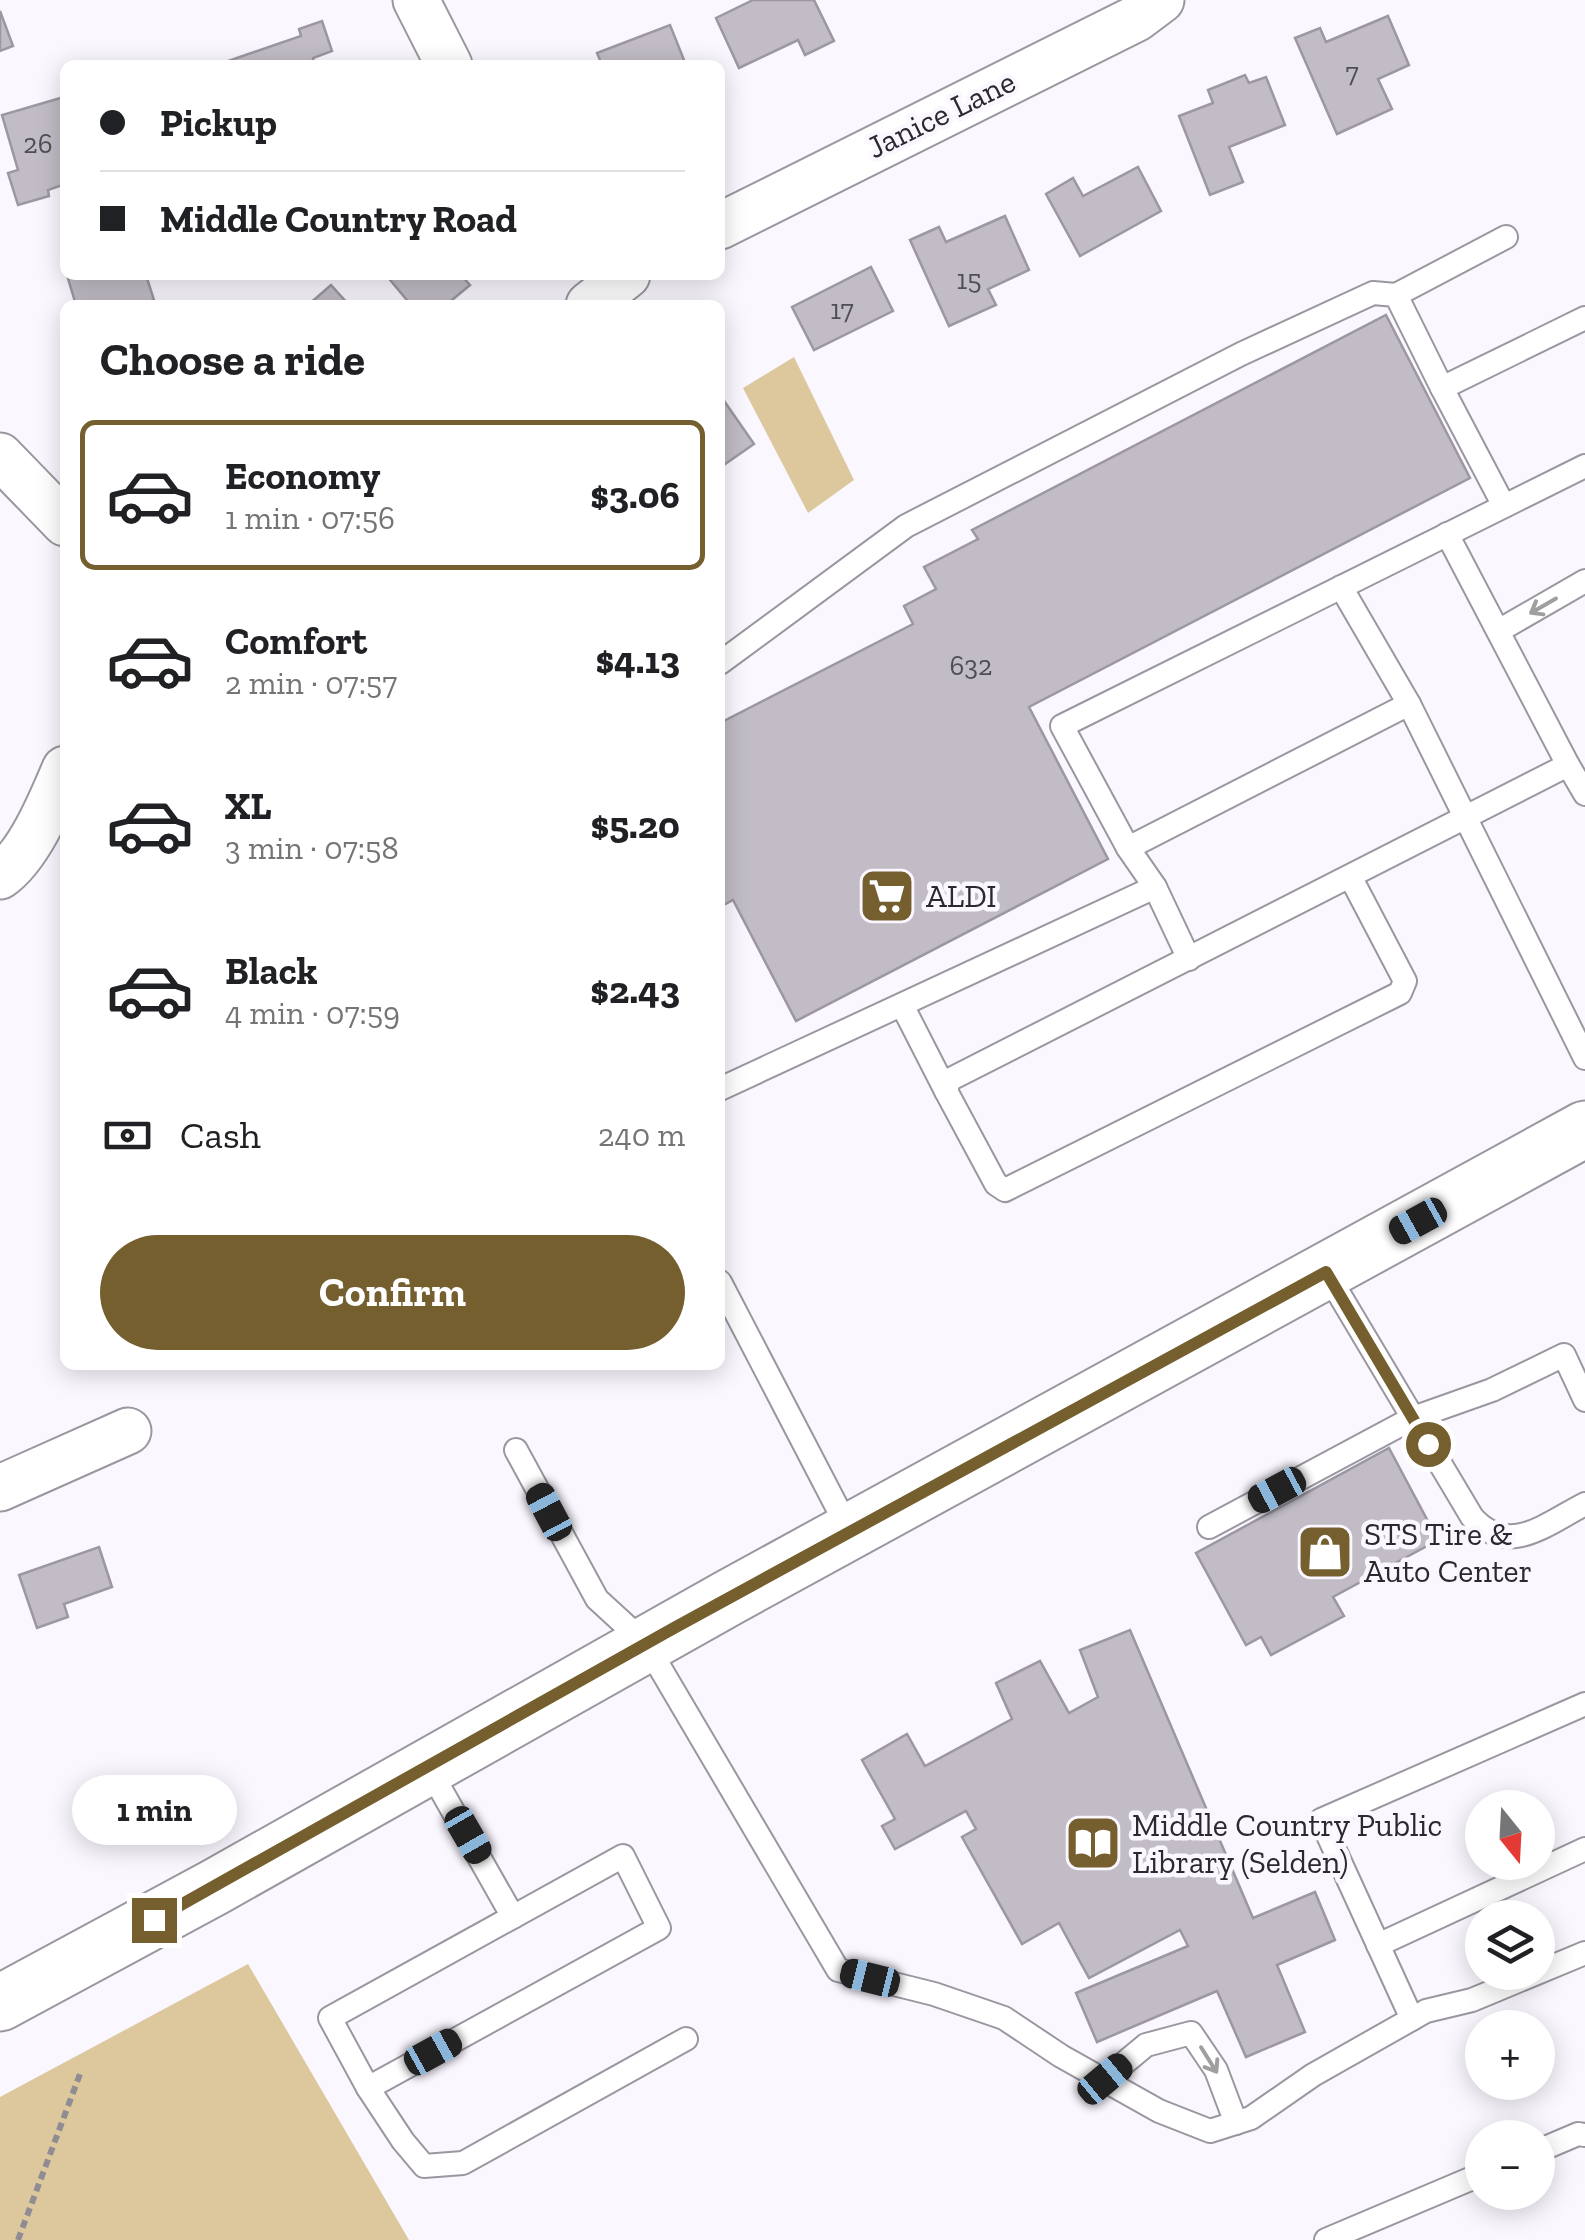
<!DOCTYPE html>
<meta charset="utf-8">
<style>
:root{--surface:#fff;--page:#f6f6f6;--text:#202124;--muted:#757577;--line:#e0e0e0;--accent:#755f2f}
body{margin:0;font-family:"Zilla Slab",serif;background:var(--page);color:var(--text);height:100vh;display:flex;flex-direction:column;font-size:38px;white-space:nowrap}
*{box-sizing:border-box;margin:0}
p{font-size:32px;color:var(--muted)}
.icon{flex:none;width:55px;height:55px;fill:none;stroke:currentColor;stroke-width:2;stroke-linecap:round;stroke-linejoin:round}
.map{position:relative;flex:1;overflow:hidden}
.side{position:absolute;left:60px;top:300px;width:665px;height:1070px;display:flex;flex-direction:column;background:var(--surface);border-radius:15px;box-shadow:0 5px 25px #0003}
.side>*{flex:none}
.guide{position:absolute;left:60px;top:60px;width:665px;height:220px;border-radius:15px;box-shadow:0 5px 25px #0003;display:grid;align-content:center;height:220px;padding:0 40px;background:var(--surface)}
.needle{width:65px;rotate:162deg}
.controls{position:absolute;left:1465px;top:1790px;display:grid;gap:20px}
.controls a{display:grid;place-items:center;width:90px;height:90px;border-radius:50%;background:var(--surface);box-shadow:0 5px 25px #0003;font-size:50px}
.end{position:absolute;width:45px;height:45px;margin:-22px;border:12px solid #755f2f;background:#fff;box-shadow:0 0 0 5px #fff}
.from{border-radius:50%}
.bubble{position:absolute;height:70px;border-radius:35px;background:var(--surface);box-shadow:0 5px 25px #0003;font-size:32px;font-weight:700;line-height:70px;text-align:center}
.car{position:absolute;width:30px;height:60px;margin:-30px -15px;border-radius:12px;box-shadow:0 0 8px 2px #0007;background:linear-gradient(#222 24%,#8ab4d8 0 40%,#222 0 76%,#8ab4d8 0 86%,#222 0)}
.guide b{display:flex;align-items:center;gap:35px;height:95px;font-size:38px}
.guide b+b{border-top:2px solid var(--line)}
.guide i{width:25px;height:25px;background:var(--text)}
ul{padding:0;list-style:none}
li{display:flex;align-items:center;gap:30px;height:150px;margin:0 20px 15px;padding:0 20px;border:5px solid transparent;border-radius:15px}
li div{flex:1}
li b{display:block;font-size:38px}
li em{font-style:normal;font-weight:700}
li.on{border-color:var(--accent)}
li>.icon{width:90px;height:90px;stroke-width:1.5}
h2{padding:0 40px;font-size:45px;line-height:120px}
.pay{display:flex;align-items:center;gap:25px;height:110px;padding:0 40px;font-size:38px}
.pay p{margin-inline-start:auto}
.cta{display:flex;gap:20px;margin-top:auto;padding:20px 40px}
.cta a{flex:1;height:115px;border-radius:60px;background:var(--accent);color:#fff;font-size:40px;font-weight:700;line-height:115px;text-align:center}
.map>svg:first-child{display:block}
.green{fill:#ddc89e}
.building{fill:#c1bcc5;stroke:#9c97a0;stroke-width:2.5}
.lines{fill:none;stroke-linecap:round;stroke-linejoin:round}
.lane-casing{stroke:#9b969f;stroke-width:26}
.street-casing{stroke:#9b969f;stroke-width:49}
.primary-casing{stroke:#9b969f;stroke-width:59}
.path{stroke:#8f8c92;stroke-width:6;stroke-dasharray:8 5;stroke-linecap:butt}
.lane{stroke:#fff;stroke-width:22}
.street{stroke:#fff;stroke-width:45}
.primary{stroke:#fff;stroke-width:55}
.oneway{stroke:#a09fa0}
.route{stroke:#755f2f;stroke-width:12}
.labels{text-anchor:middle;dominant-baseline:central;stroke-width:9;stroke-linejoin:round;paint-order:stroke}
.number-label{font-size:28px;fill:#504e53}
.street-label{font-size:32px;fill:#2b292d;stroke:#fbf7ff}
.poi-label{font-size:32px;fill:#2b292d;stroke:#fbf7ff;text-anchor:start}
</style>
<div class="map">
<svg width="1585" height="2240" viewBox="0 0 1585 2240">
<rect width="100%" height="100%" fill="#fbf7ff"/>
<!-- green -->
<g class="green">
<polygon points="794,357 854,480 808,513 743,388"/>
<polygon points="248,1964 409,2240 0,2240 0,2097"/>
</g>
<!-- building -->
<g class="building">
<polygon points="753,0 814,0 834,41 805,55 798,40 739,68 716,18"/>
<polygon points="0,11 13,46 0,51"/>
<polygon points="1388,16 1409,65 1378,79 1392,109 1337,134 1295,38 1320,28 1326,42"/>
<polygon points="322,21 332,51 313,58 315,65 229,65 228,61 301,36 299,29"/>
<polygon points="670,25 686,65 602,65 597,53"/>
<polygon points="1245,75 1249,83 1266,77 1285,125 1229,147 1243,182 1210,195 1179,116 1213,103 1208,90"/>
<polygon points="64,97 65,184 48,190 49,196 18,205 8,173 18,170 2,115"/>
<polygon points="1138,167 1161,211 1080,256 1046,194 1073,178 1083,196"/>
<polygon points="1005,216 1029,270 988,289 996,305 949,326 910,240 939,227 946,242"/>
<polygon points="871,267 893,311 814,350 792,307"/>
<polygon points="67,275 146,275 154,300 140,305 76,305"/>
<polygon points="386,275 461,275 470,285 446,305 411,305"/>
<polygon points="331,285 349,305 308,305"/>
<polygon points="1386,315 1470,478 1029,707 1108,859 796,1021 733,900 720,907 720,723 913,624 904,606 936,589 924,567 978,539 972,530"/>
<polygon points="720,395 754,444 721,467 720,465"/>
<polygon points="1389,1448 1438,1540 1333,1597 1344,1616 1271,1655 1261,1637 1246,1645 1196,1553"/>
<polygon points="99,1547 112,1587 64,1604 68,1617 37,1628 19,1575"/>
<polygon points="1130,1630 1253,1918 1315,1892 1335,1940 1277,1965 1305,2032 1246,2057 1217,1991 1097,2042 1076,1993 1188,1946 1180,1930 1089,1978 1059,1923 1022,1944 962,1837 976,1829 966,1811 895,1849 882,1826 895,1819 862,1760 907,1734 925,1766 1012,1719 996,1683 1040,1661 1069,1713 1098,1697 1080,1650"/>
</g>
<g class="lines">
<!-- lane casing -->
<g class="lane-casing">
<g id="lane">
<polyline points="1396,295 1506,237"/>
<polyline points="1504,506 1442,388 1585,318"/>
<polyline points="1447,534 1568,765"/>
<polyline points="1341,587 1409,704 1585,1058"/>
<polyline points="1500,630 1585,581"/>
<polyline points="720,663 906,526 1241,354 1373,293 1396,295 1442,388"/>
<polyline points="1409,704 1128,848 1062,726 1585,466"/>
<polyline points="1128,848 1155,887 1189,959"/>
<polyline points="1351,878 1405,981 1400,993 1005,1190 996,1184 946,1091 949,1080 1568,765 1585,794"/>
<polyline points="902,1005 946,1091"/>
<polyline points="720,1089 1155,887"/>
<path d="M 1326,1272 L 1472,1517 C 1508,1558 1546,1524 1585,1504"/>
<polyline points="720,1282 850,1532"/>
<polyline points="516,1450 597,1599 646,1644 838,1970 934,1994 1004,2018 1061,2056 1159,2111 1210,2131 1251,2118 1313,2075 1426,2011 1472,2000 1585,1953"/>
<polyline points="1209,1527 1413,1418 1492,1390 1564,1355 1585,1400"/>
<polyline points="428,1767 513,1917"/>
<polygon points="623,1856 659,1928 368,2088 330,2018"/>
<polyline points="1378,1945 1585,1849"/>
<polyline points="1412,2019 1321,1820 1585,1704"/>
<polyline points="1105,2079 1146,2045 1191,2033 1216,2070 1236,2123"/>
<polyline points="368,2088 403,2141 424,2166 463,2163 686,2039"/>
<polyline points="1538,2151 1578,2134 1585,2135"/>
<polyline points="1326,2240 1482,2174"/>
</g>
</g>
<!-- street casing -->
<g class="street-casing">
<g id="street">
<polyline points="416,0 449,65"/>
<polyline points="720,226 1137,18 1161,0"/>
<polyline points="589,305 627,275"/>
<polyline points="0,456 65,523"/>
<path d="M 0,876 C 29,856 51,802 65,769"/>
<polyline points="0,1488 128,1431"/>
</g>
</g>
<!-- primary casing -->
<g class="primary-casing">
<polyline id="primary" points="0,2003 215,1887 730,1597 1585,1129"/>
</g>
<!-- path -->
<polyline class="path" points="18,2240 80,2074"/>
<!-- lane -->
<use href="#lane" class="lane"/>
<!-- street -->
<use href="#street" class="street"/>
<!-- primary -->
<use href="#primary" class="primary"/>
</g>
<!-- one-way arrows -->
<defs><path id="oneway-shaft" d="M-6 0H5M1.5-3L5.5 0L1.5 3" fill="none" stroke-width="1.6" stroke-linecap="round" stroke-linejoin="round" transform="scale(2.5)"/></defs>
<g class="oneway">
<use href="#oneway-shaft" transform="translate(1543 606) rotate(150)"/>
<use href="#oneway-shaft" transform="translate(1209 2060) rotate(58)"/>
</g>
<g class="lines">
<!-- route -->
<polyline class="route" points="154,1920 674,1628 1326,1272 1428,1444"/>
</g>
<!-- icons -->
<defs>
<g id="supermarket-square" transform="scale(2.875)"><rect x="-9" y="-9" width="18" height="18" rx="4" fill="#755f2f" stroke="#fbf7ff"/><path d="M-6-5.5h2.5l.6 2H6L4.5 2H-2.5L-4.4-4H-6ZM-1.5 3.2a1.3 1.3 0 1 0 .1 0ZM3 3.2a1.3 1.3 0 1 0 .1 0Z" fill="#fff"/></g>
<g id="shop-square" transform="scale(2.875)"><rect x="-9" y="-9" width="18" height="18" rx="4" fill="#755f2f" stroke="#fbf7ff"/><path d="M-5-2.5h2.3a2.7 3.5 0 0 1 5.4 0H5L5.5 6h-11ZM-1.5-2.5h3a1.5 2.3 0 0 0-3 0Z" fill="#fff"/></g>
<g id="library-square" transform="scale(2.875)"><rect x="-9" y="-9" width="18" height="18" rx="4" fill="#755f2f" stroke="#fbf7ff"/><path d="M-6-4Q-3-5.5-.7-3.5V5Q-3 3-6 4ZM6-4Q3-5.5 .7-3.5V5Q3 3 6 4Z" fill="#fff"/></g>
</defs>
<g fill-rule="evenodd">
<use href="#supermarket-square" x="887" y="896"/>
<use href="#shop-square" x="1325" y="1552"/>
<use href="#library-square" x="1093" y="1843"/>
</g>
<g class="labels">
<!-- number labels -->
<g class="number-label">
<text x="1352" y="72">7</text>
<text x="38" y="143">26</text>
<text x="969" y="279">15</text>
<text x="842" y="309">17</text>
<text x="971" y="665">632</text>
</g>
<!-- street labels -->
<g class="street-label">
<text transform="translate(941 114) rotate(-26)">Janice Lane</text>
</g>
<!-- poi labels -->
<g class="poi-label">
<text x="926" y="896">ALDI</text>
<text x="1364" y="1534">STS Tire &amp;<tspan x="1364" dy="37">Auto Center</tspan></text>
<text x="1132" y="1825">Middle Country Public<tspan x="1132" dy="37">Library (Selden)</tspan></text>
</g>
</g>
</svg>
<div class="controls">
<a><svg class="needle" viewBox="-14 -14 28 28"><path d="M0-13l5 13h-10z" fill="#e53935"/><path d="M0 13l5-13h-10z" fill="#757577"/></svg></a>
<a><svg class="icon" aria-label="layers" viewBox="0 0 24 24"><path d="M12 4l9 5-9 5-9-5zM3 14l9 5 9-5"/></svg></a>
<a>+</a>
<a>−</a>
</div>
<i class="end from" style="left:1428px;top:1444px"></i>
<i class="end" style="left:154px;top:1920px"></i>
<div class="bubble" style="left:72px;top:1775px;width:165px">1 min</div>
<i class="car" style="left:1418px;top:1221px;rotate:241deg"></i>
<i class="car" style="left:1277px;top:1490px;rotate:242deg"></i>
<i class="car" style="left:549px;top:1512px;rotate:332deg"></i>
<i class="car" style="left:468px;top:1835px;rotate:150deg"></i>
<i class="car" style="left:870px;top:1978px;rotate:284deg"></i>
<i class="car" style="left:433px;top:2052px;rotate:61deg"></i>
<i class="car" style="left:1105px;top:2079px;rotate:50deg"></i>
<div class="guide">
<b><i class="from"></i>Pickup</b>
<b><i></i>Middle Country Road</b>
</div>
<section class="side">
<h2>Choose a ride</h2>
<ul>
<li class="on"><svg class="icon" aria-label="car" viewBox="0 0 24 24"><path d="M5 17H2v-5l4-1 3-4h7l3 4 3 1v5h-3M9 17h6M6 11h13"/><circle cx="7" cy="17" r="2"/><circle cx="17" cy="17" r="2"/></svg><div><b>Economy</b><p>1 min · 07:56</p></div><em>$3.06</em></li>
<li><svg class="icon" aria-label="car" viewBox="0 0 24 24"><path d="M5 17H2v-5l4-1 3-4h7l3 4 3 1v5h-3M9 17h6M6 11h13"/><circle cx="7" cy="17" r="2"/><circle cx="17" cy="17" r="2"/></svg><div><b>Comfort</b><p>2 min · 07:57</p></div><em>$4.13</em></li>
<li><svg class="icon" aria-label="car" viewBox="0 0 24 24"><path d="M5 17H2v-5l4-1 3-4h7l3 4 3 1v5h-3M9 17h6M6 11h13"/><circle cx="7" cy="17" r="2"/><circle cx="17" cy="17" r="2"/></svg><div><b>XL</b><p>3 min · 07:58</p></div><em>$5.20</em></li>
<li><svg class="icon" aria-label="car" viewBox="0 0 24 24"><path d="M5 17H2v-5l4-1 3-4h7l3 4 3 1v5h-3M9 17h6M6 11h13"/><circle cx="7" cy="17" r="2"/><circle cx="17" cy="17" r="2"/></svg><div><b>Black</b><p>4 min · 07:59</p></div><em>$2.43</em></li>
</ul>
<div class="pay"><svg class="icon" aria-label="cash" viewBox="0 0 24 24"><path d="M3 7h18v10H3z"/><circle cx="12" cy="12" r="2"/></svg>Cash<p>240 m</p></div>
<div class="cta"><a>Confirm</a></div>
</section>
</div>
